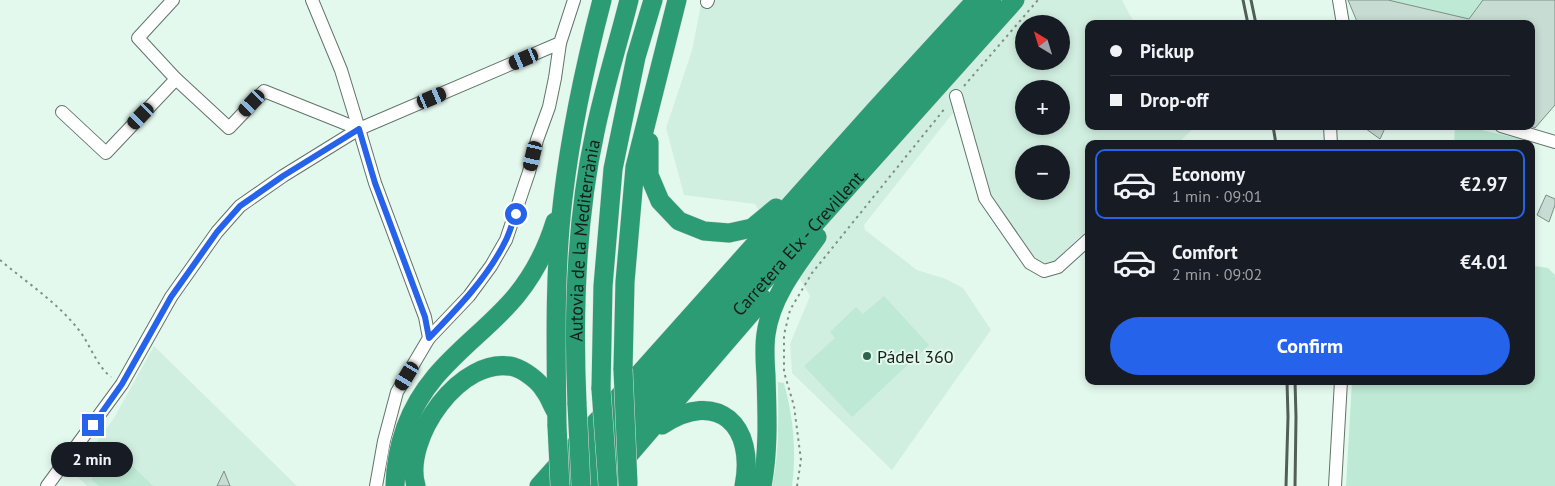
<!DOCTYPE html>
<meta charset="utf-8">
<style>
:root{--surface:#171b24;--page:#20242c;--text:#f1f3f6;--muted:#9ea1a6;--line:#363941;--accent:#2563eb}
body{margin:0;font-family:"PT Sans",sans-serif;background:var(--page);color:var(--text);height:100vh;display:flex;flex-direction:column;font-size:19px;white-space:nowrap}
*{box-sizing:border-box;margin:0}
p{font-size:16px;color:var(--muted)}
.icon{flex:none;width:28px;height:28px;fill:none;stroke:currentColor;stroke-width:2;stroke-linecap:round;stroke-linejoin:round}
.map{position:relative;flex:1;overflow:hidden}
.drawer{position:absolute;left:1085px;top:140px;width:450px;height:245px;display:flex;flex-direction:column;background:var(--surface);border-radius:10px;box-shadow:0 2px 8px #0003}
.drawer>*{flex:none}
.guide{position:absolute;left:1085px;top:20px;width:450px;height:110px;border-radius:10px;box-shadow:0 2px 8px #0003;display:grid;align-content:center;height:110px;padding:0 25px;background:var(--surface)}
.needle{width:32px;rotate:322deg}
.buttons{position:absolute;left:1015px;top:15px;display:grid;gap:10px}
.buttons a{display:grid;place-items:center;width:55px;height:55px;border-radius:50%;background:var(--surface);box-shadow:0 2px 8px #0003;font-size:25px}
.end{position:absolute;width:22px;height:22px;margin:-11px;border:6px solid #2563eb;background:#fff;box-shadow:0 0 0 2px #fff}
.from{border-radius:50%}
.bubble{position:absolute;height:35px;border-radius:18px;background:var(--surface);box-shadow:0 2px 8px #0003;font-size:16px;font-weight:700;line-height:35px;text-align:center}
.car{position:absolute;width:15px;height:30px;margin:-15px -8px;border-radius:6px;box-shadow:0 0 4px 1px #0007;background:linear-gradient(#222 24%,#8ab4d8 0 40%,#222 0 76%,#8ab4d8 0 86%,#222 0)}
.guide b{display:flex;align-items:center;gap:18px;height:48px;font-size:19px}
.guide b+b{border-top:1px solid var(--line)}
.guide i{width:12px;height:12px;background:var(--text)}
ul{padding:9px 0 0;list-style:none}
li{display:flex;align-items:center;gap:15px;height:70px;margin:0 10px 8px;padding:0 15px;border:2px solid transparent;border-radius:10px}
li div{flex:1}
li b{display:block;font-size:19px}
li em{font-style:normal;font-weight:700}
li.selected{border-color:var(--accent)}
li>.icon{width:45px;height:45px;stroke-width:1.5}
.action{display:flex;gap:10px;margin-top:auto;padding:10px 25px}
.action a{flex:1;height:58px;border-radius:30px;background:var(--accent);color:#fff;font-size:20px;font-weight:700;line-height:58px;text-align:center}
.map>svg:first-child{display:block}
.built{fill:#d1efe0;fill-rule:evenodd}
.green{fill:#bee9d4}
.building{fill:#c7dcd2;stroke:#7c8f86}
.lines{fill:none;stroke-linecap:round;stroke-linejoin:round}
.minor-casing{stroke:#62746b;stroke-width:14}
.highway-casing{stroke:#dadbda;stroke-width:20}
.path{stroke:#808f87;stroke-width:2;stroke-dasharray:2.5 4;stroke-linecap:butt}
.minor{stroke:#fff;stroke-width:12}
.highway{stroke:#2b9c73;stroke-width:19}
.rail{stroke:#525e58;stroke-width:3}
.highway-bridge-casing{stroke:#dadbda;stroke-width:20;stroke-linecap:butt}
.highway-bridge{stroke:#2b9c73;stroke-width:19}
.route{stroke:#2563eb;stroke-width:6}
.poi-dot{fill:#2d664f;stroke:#e4f9ee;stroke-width:2}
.labels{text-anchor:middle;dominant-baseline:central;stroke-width:4;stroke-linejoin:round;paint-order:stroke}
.street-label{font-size:18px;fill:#161e1a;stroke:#e4f9ee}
.poi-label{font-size:18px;fill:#161e1a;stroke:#e4f9ee;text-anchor:start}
</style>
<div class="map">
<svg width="1555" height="486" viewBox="0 0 1555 486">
<rect width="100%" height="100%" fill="#e4f9ee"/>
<!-- built -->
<g class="built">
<path d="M 702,0 L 1122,0 L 1135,24 L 1089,24 L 1089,126 L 1196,126 L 1177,144 L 1089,144 L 1089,228 L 1048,267 L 1028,269 L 1020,260 L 977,192 L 972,169 L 953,113 L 864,225 L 865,230 L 917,270 L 946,279 L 963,288 L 991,330 L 892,470 L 792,373 L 790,344 L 810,296 L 755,204 L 684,195 L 666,128 L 692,50 ZM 1024,24 L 1061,24 L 1061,61 L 1024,61 ZM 1024,89 L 1061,89 L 1061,126 L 1024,126 ZM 1024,154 L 1061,154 L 1061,191 L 1024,191 Z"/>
<polygon points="154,346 297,486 87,486 74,473 114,418"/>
</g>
<!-- green -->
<g class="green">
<polygon points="1388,0 1483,0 1469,19"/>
<polygon points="1455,126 1464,126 1521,139 1525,144 1454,144"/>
<polygon points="1531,262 1534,266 1548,268 1555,275 1555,486 1346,486 1352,381 1531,381"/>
<polygon points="884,296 929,345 852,417 804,366 835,338 830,332 856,307 863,314"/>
<path d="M 778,382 L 784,383 C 793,417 797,451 792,486 L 772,486 C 780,451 778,417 778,382 Z"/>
<polygon points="117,451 153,486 99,486 91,479"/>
</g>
<!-- building -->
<g class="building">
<polygon points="1348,0 1388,0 1469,19 1483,0 1555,0 1555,105 1535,128 1531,126 1531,24 1358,24"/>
<polygon points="1362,126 1386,126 1380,139"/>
<polygon points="1546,195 1555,199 1555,205 1549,222 1537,215"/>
<polygon points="224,471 230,486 217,486"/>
</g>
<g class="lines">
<!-- minor casing -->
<g class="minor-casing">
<g id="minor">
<polyline points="173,0 138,38 176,79 229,128 264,91 359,129"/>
<polyline points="312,0 341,70 359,129 560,43 574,0"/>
<polyline points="1339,0 1343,24"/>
<polyline points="707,2 708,0"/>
<polyline points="956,96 985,198 1030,263 1044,271 1058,267 1089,239"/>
<polyline points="62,112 106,153 176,79"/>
<polyline points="1330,126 1331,144"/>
<polyline points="1501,126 1555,142"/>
<polyline points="359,129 375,183 425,317 429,338 397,392 384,441 376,486"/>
<polyline points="429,338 469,296 491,266 506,240 529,172 537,140 549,107 555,78 560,43"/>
<polyline points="47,486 122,384 171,297 217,232 240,206 283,176 359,129"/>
<polyline points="1335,486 1341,381"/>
</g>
</g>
<!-- highway casing -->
<g class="highway-casing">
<g id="highway">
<polyline points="649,142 649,175 660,201 679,221 704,231 729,233 752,228 776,208"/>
<polyline points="623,369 625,282 635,167 677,0"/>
<polyline points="601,389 603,286 613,169 636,57 653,0"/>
<path id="s1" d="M 577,404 C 573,315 576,219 595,132 C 604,88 618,44 629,0"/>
<path d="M 662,425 C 718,388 756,426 744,486"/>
<path d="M 557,426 C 556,350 554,273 563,198 C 571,131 585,65 602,0"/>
<path d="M 395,486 C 396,446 409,408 435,377 C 460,347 492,325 516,296 C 534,274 547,248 555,222"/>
<path d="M 416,486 C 402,439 461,354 514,367 C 524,370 539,381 544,390 C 549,396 551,403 555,410"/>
<polyline points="539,486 876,109 976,0"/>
<polyline points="559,486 992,0"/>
<path id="s2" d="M 580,486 L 1015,0"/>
<polyline points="602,486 763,299"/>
<path d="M 762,486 C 769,449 767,413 766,376 C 765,362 764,347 766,334 C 771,297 796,266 817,237"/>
</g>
</g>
<!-- path -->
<g class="path">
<polyline points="964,86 1038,0"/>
<path d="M 0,260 C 27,283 60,304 81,333 C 91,347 97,366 111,377"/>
<polyline points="797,486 801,460 794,406 784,372 784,335 790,310 812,273 946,107"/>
</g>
<!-- minor -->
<use href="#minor" class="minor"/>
<!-- highway -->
<use href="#highway" class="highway"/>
<!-- rail -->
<g class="rail">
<polyline points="1243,0 1248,24"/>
<polyline points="1251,0 1256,24"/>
<polyline points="1273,126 1276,144"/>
<polyline points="1295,381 1296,417 1295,486"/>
<polyline points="1286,486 1288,417 1287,381"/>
</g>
<!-- highway-bridge casing -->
<g class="highway-bridge-casing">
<g id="highway-bridge">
<polyline points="623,369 628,484"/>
<polyline points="601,389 608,486"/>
<polyline points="577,404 581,486"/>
<polyline points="557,426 560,486"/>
</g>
</g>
<!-- highway-bridge -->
<use href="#highway-bridge" class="highway-bridge"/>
</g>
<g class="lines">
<!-- route -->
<path class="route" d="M 93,425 L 122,384 L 171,297 L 217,232 L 240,206 L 283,176 L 359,129 L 375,183 L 425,317 L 429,338 C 458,308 488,277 506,240 C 510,232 512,223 516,214"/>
</g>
<!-- markers -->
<circle class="poi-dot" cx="867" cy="356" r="5"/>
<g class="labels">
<!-- street labels -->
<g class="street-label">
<text stroke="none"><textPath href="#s1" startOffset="164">Autovia de la Mediterrània</textPath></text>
<text stroke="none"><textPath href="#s2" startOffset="326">Carretera Elx - Crevillent</textPath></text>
</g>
<!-- poi labels -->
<g class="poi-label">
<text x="877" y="356">Pádel 360</text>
</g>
</g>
</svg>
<div class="buttons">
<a><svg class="needle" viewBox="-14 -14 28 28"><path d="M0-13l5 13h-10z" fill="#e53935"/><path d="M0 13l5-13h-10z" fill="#9ea1a6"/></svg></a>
<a>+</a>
<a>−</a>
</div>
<i class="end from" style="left:516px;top:214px"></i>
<i class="end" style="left:93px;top:425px"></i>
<div class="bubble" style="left:51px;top:442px;width:82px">2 min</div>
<i class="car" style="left:524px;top:59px;rotate:247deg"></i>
<i class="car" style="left:432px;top:98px;rotate:67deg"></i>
<i class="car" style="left:252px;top:103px;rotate:223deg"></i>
<i class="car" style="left:141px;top:116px;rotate:224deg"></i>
<i class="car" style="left:533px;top:156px;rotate:193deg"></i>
<i class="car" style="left:407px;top:376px;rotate:211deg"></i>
<div class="guide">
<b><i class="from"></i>Pickup</b>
<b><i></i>Drop-off</b>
</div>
<section class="drawer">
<ul>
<li class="selected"><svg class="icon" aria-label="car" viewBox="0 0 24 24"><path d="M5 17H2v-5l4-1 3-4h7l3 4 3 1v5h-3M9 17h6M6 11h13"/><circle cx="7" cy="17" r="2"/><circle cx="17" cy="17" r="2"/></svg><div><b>Economy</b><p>1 min · 09:01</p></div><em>€2.97</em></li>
<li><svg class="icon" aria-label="car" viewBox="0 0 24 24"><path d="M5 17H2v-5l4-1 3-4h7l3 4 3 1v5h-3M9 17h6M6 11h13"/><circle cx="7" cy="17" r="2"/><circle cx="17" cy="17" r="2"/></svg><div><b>Comfort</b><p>2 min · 09:02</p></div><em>€4.01</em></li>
</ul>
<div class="action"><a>Confirm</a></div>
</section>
</div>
